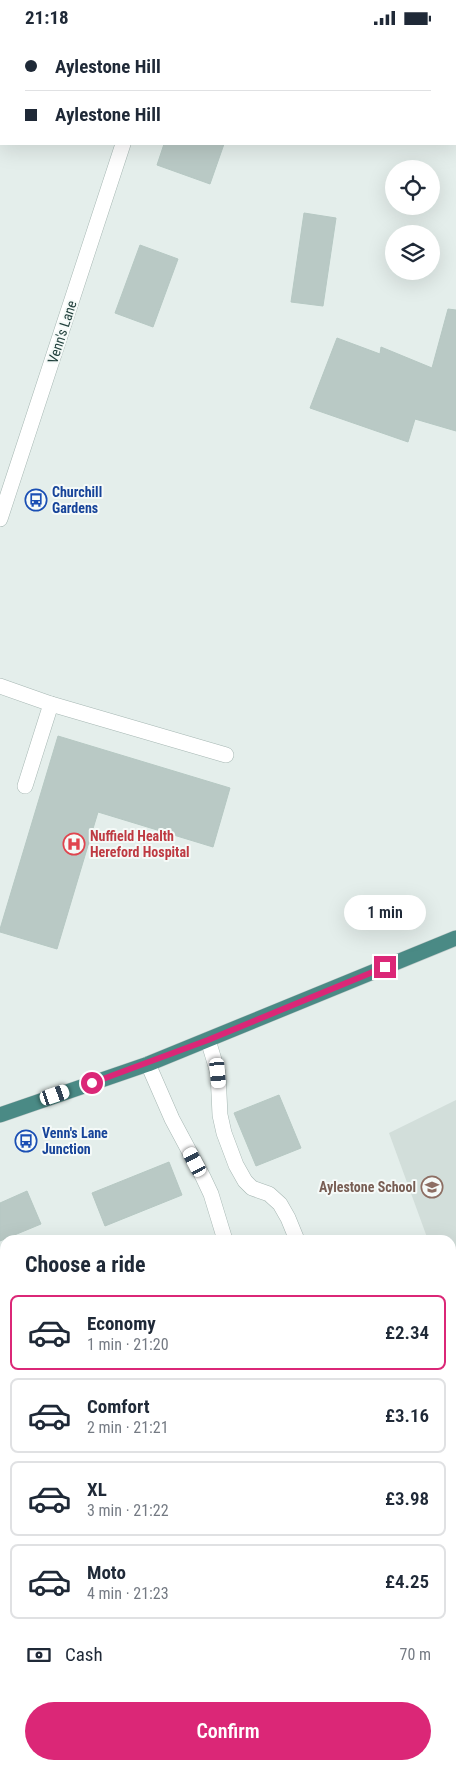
<!DOCTYPE html>
<meta charset="utf-8">
<style>
:root{--surface:#fff;--page:#f6f6f7;--text:#1f2937;--muted:#747a83;--line:#e0e1e3;--accent:#db2777}
body{margin:0;font-family:"Roboto Condensed",sans-serif;background:var(--page);color:var(--text);height:100vh;display:flex;flex-direction:column;font-size:19px;white-space:nowrap}
*{box-sizing:border-box;margin:0}
p{font-size:16px;color:var(--muted)}
.icon{flex:none;width:28px;height:28px;fill:none;stroke:currentColor;stroke-width:2;stroke-linecap:round;stroke-linejoin:round}
.map{position:relative;flex:1;overflow:hidden}
.drawer{position:absolute;left:0px;top:1200px;width:456px;height:535px;display:flex;flex-direction:column;background:var(--surface);border-radius:15px 15px 0 0;box-shadow:0 5px 20px #0002}
.drawer>*{flex:none}
.banner{position:absolute;left:0px;top:0px;width:456px;height:110px;box-shadow:0 5px 20px #0002;display:grid;align-content:center;height:110px;padding:0 25px;background:var(--surface)}
.buttons{position:absolute;left:385px;top:125px;display:grid;gap:10px}
.buttons a{display:grid;place-items:center;width:55px;height:55px;border-radius:50%;background:var(--surface);box-shadow:0 5px 20px #0002;font-size:25px}
.end{position:absolute;width:22px;height:22px;margin:-11px;border:6px solid #db2777;background:#fff;box-shadow:0 0 0 2px #fff}
.from{border-radius:50%}
.bubble{position:absolute;height:35px;border-radius:18px;background:var(--surface);box-shadow:0 5px 20px #0002;font-size:16px;font-weight:600;line-height:35px;text-align:center}
.car{position:absolute;width:15px;height:30px;margin:-15px -8px;border-radius:6px;box-shadow:0 0 4px 1px #0007;background:linear-gradient(#fff 24%,#345 0 40%,#fff 0 76%,#345 0 86%,#fff 0)}
.banner b{display:flex;align-items:center;gap:18px;height:48px;font-size:19px}
.banner b+b{border-top:1px solid var(--line)}
.banner i{width:12px;height:12px;background:var(--text)}
ul{padding:0;list-style:none}
li{display:flex;align-items:center;gap:15px;height:75px;margin:0 10px 8px;padding:0 15px;border:2px solid var(--line);border-radius:8px}
li div{flex:1}
li b{display:block;font-size:19px}
li em{font-style:normal;font-weight:600}
li.current{border-color:var(--accent)}
li>.icon{width:45px;height:45px;stroke-width:1.5}
h2{padding:0 25px;font-size:22px;line-height:60px}
.pay{display:flex;align-items:center;gap:12px;height:55px;padding:0 25px;font-size:19px}
.pay p{margin-inline-start:auto}
.action{display:flex;gap:10px;margin-top:auto;padding:10px 25px}
.action a{flex:1;height:58px;border-radius:30px;background:var(--accent);color:#fff;font-size:20px;font-weight:600;line-height:58px;text-align:center}
.status{display:flex;justify-content:space-between;align-items:center;height:35px;padding:0 25px;background:var(--surface);direction:ltr}
.status svg{height:14px;fill:currentColor}
.map>svg:first-child{display:block}
.built{fill:#d2deda}
.building{fill:#b9c9c5;stroke:#b6c8c3}
.lines{fill:none;stroke-linecap:round;stroke-linejoin:round}
.service-casing{stroke:#a6b7b3;stroke-width:16}
.minor-casing{stroke:#a6b7b3;stroke-width:16}
.tertiary-casing{stroke:#a6b7b3;stroke-width:16}
.trunk-casing{stroke:#c1cac9;stroke-width:16}
.path{stroke:#83b3ab;stroke-width:3;stroke-dasharray:2.5 4;stroke-linecap:butt}
.service{stroke:#fff;stroke-width:15}
.minor{stroke:#fff;stroke-width:15}
.tertiary{stroke:#fff;stroke-width:15}
.trunk{stroke:#4a8a85;stroke-width:15}
.route{stroke:#db2777;stroke-width:6}
.labels{text-anchor:middle;dominant-baseline:central;stroke-width:4;stroke-linejoin:round;paint-order:stroke}
.street-label{font-size:14px;fill:#22413d;stroke:#f5faf8}
.transit-label{font-size:14px;font-weight:bold;fill:#164399;stroke:#f5faf8;text-anchor:start}
.health-label{font-size:14px;font-weight:bold;fill:#be3a42;stroke:#f5faf8;text-anchor:start}
.education-label{font-size:14px;font-weight:bold;fill:#785e54;stroke:#f5faf8;text-anchor:end}
</style>
<div class="status"><b>21:18</b><svg viewBox="0 0 49 12"><path d="M0 12V9h3v3zM5 12V6h3v6zM10 12V3h3v9zM15 12V0h3v12zM26 1h20v11H26zM47 4h2v5h-2z"/></svg></div>
<div class="map">
<svg width="456" height="1735" viewBox="0 0 456 1735">
<rect width="100%" height="100%" fill="#e4eeeb"/>
<!-- built -->
<g class="built">
<polygon points="456,1065 456,1282 451,1269 451,1205 428,1205 389,1098"/>
<polygon points="5,1402 5,1730 451,1730 451,1521 456,1520 456,1735 0,1735 0,1403"/>
</g>
<!-- building -->
<g class="building">
<polygon points="164,109 224,109 210,149 157,130"/>
<polygon points="304,178 336,183 323,271 291,267"/>
<polygon points="140,210 178,224 153,292 115,278"/>
<polygon points="448,274 456,275 456,396 415,384 408,407 310,373 337,303 380,319 381,312 432,333"/>
<polygon points="58,701 230,753 213,812 98,777 57,914 0,897 0,894"/>
<polygon points="279,1060 301,1113 256,1131 234,1078"/>
<polygon points="169,1127 182,1160 105,1191 92,1158"/>
<polygon points="27,1156 41,1189 0,1206 0,1168"/>
</g>
<g class="lines">
<!-- service casing -->
<g class="service-casing">
<g id="service">
<polyline points="0,651 51,669 25,751"/>
<polyline points="51,669 226,720"/>
<polyline points="208,1005 218,1038 220,1080 224,1098 236,1130 245,1146 252,1153 269,1159 280,1169 288,1183 297,1205"/>
<polyline points="0,1710 5,1712"/>
<polyline points="71,1730 88,1735"/>
</g>
</g>
<!-- minor casing -->
<g class="minor-casing">
<g id="minor">
<polyline points="0,42 1,42"/>
<polyline points="148,1029 172,1084 203,1142 211,1159 225,1205"/>
<polyline points="0,1257 5,1261"/>
</g>
</g>
<!-- tertiary casing -->
<g class="tertiary-casing">
<g id="tertiary">
<polyline points="160,1 161,0"/>
<polyline points="0,484 123,109"/>
</g>
</g>
<!-- trunk casing -->
<g class="trunk-casing">
<polyline id="trunk" points="0,1080 148,1029 456,903"/>
</g>
<!-- path -->
<g class="path">
<polyline points="0,1475 5,1475"/>
<polyline points="451,1548 456,1564"/>
<polyline points="24,1735 26,1730"/>
<polyline points="246,1735 247,1730"/>
<polyline points="401,1735 403,1730"/>
</g>
<!-- service -->
<use href="#service" class="service"/>
<!-- minor -->
<use href="#minor" class="minor"/>
<!-- tertiary -->
<use href="#tertiary" class="tertiary"/>
<!-- trunk -->
<use href="#trunk" class="trunk"/>
</g>
<g class="lines">
<!-- route -->
<polyline class="route" points="92,1048 208,1005 385,932"/>
</g>
<!-- icons -->
<defs>
<g id="bus-ring" transform="scale(1.125)"><circle r="9.5" fill="#f5faf8" stroke="#1a4fb4" stroke-width="1.5"/><path d="M-5-6H5V4H4V6H2V4H-2V6H-4V4H-5ZM-3.5-4V0h7V-4ZM-3.5 1.2v1.5H-2V1.2ZM2 1.2v1.5H3.5V1.2Z" fill="#1a4fb4"/></g>
<g id="hospital-ring" transform="scale(1.125)"><circle r="9.5" fill="#f5faf8" stroke="#e0444e" stroke-width="1.5"/><path d="M-5-5h3v3.5h4V-5h3V5h-3V1.5h-4V5h-3Z" fill="#e0444e"/></g>
<g id="school-ring" transform="scale(1.125)"><circle r="9.5" fill="#f5faf8" stroke="#8d6e63" stroke-width="1.5"/><path d="M0-5L7-2L0 1L-7-2ZM-4 1L0 2.5L4 1V4Q0 6-4 4Z" fill="#8d6e63"/></g>
</defs>
<g fill-rule="evenodd">
<use href="#bus-ring" x="36" y="465"/>
<use href="#hospital-ring" x="74" y="809"/>
<use href="#bus-ring" x="26" y="1106"/>
<use href="#school-ring" x="432" y="1152"/>
</g>
<g class="labels">
<!-- street labels -->
<g class="street-label">
<text transform="translate(62 297) rotate(-72)">Venn's Lane</text>
</g>
<!-- transit labels -->
<g class="transit-label">
<text x="52" y="457">Churchill<tspan x="52" dy="16">Gardens</tspan></text>
<text x="42" y="1098">Venn's Lane<tspan x="42" dy="16">Junction</tspan></text>
</g>
<!-- health labels -->
<g class="health-label">
<text x="90" y="801">Nuffield Health<tspan x="90" dy="16">Hereford Hospital</tspan></text>
</g>
<!-- education labels -->
<g class="education-label">
<text x="416" y="1152">Aylestone School</text>
</g>
</g>
</svg>
<div class="buttons">
<a><svg class="icon" aria-label="locate" viewBox="0 0 24 24"><circle cx="12" cy="12" r="6"/><path d="M12 2v4M12 18v4M2 12h4M18 12h4"/></svg></a>
<a><svg class="icon" aria-label="layers" viewBox="0 0 24 24"><path d="M12 4l9 5-9 5-9-5zM3 14l9 5 9-5"/></svg></a>
</div>
<i class="end from" style="left:92px;top:1048px"></i>
<i class="end" style="left:385px;top:932px"></i>
<div class="bubble" style="left:344px;top:860px;width:82px">1 min</div>
<i class="car" style="left:218px;top:1038px;rotate:175deg"></i>
<i class="car" style="left:55px;top:1060px;rotate:71deg"></i>
<i class="car" style="left:195px;top:1127px;rotate:332deg"></i>
<div class="banner">
<b><i class="from"></i>Aylestone Hill</b>
<b><i></i>Aylestone Hill</b>
</div>
<section class="drawer">
<h2>Choose a ride</h2>
<ul>
<li class="current"><svg class="icon" aria-label="car" viewBox="0 0 24 24"><path d="M5 17H2v-5l4-1 3-4h7l3 4 3 1v5h-3M9 17h6M6 11h13"/><circle cx="7" cy="17" r="2"/><circle cx="17" cy="17" r="2"/></svg><div><b>Economy</b><p>1 min · 21:20</p></div><em>£2.34</em></li>
<li><svg class="icon" aria-label="car" viewBox="0 0 24 24"><path d="M5 17H2v-5l4-1 3-4h7l3 4 3 1v5h-3M9 17h6M6 11h13"/><circle cx="7" cy="17" r="2"/><circle cx="17" cy="17" r="2"/></svg><div><b>Comfort</b><p>2 min · 21:21</p></div><em>£3.16</em></li>
<li><svg class="icon" aria-label="car" viewBox="0 0 24 24"><path d="M5 17H2v-5l4-1 3-4h7l3 4 3 1v5h-3M9 17h6M6 11h13"/><circle cx="7" cy="17" r="2"/><circle cx="17" cy="17" r="2"/></svg><div><b>XL</b><p>3 min · 21:22</p></div><em>£3.98</em></li>
<li><svg class="icon" aria-label="car" viewBox="0 0 24 24"><path d="M5 17H2v-5l4-1 3-4h7l3 4 3 1v5h-3M9 17h6M6 11h13"/><circle cx="7" cy="17" r="2"/><circle cx="17" cy="17" r="2"/></svg><div><b>Moto</b><p>4 min · 21:23</p></div><em>£4.25</em></li>
</ul>
<div class="pay"><svg class="icon" aria-label="cash" viewBox="0 0 24 24"><path d="M3 7h18v10H3z"/><circle cx="12" cy="12" r="2"/></svg>Cash<p>70 m</p></div>
<div class="action"><a>Confirm</a></div>
</section>
</div>
